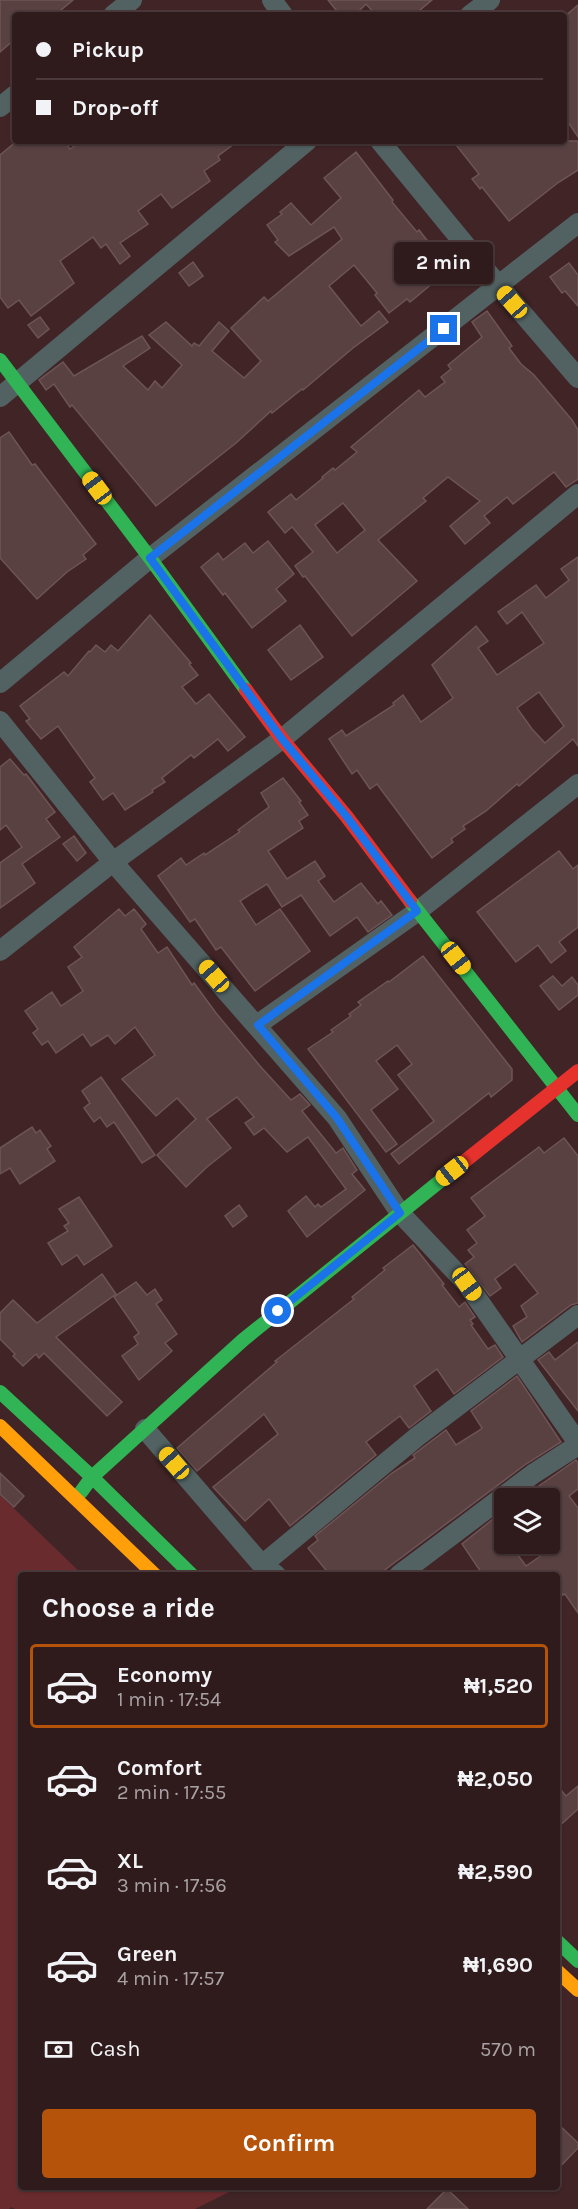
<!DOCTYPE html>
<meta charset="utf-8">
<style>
:root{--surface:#301b1c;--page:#3c2829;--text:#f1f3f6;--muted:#a8a1a3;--line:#4b393b;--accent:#b45309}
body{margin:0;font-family:Karla,sans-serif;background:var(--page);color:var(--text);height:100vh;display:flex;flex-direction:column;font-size:22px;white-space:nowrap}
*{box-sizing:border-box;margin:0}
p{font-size:20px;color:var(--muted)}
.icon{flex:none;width:33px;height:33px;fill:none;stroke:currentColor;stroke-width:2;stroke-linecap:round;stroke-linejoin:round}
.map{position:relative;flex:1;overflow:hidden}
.side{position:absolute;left:18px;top:1572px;width:542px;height:618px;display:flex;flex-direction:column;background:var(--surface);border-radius:6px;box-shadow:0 2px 4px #0004,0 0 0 2px var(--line)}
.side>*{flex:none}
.hud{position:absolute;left:12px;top:12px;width:555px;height:132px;border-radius:6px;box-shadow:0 2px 4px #0004,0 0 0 2px var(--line);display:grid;align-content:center;height:132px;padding:0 24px;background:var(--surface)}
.controls{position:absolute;left:494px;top:1488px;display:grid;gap:12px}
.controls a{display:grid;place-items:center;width:66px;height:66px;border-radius:6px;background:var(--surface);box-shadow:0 2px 4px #0004,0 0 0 2px var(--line);font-size:30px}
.end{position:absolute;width:27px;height:27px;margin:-14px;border:8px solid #1a73e8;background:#fff;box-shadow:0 0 0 3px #fff}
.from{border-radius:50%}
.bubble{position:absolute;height:42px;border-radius:6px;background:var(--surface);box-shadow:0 2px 4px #0004,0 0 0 2px var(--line);font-size:20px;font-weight:700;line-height:42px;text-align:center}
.car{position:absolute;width:18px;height:36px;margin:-18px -9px;border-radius:8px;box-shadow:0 0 4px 2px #0007;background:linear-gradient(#f5c518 24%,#345 0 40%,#f5c518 0 76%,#345 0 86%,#f5c518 0)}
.hud b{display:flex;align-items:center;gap:21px;height:57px;font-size:22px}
.hud b+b{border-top:2px solid var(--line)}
.hud i{width:15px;height:15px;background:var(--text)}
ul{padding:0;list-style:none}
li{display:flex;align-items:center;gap:18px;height:84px;margin:0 12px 9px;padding:0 12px;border:3px solid transparent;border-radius:6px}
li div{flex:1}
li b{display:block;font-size:22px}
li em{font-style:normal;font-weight:700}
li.on{border-color:var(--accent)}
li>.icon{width:54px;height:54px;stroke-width:1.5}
h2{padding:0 24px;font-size:27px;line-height:72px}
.pay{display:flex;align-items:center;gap:15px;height:66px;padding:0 24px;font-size:22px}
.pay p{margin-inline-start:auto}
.action{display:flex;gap:12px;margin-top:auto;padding:12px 24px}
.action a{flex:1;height:69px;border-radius:6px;background:var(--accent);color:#fff;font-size:24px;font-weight:700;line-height:69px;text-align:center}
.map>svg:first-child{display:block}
.green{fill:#6a2b2e}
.building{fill:#594142;stroke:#6d5455;stroke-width:1.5;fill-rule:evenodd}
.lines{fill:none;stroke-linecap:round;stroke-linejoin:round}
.street{stroke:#526263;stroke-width:20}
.fast{stroke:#30b455;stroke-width:14}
.slow{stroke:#ff9f0a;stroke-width:14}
.jam{stroke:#e5322d;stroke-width:14}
.route{stroke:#1a73e8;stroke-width:8}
</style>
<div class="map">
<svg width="578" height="2209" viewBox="0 0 578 2209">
<rect width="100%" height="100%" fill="#402426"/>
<!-- green -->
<polygon class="green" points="0,1495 83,1575 21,1575 21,2187 239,2187 195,2209 15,2209 11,2207 9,2209 0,2209"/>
<!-- building -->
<g class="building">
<polygon points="0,0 73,0 55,15 15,15 15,39 0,52"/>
<polygon points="328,0 432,0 414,15 376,15 366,4 355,15 340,15"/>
<polygon points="578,5 578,137 564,116 564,17"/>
<polygon points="17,141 64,141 70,149 82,141 238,141 218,156 220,160 204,171 210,181 172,208 161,194 138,211 148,224 120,243 130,256 120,264 106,244 101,248 93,237 60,261 74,283 31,316 19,300 8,308 0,297 0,155"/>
<polygon points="453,141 578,141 578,170 559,182 509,221 482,187 480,189 472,179 479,174"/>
<polygon points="356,152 389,195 393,200 392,202 417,232 419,230 451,271 440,280 439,278 410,302 407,299 389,313 375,295 377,293 354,265 329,286 361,326 379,311 388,322 353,348 303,390 302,389 272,413 271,411 236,443 156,506 72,405 70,407 54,384 46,390 39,380 63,362 74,376 142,336 150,348 123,366 148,390 155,381 162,388 182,365 149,335 166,322 192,346 194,343 199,346 219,322 229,331 212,351 244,378 261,361 231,328 264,297 268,301 342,239 334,227 289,256 275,242 278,240 267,225 282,214 280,212 291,203 311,225 341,198 324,178"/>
<polygon points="193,262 203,276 189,286 179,273"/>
<polygon points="569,263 578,275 578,306 565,291 562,293 550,277"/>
<path d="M 487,311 L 512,346 L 509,348 L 521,364 L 534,375 L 572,420 L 578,430 L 578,479 L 566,487 L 554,472 L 513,504 L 507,497 L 484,516 L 490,523 L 465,544 L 450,526 L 480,501 L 448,477 L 423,498 L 426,501 L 378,540 L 417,581 L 352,636 L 305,576 L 303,577 L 295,566 L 313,552 L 294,529 L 292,527 L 285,533 L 268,512 L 291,494 L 296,500 L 323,478 L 322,477 L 333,468 L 335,470 L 357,452 L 351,447 L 419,390 L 425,397 L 445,382 L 441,377 L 451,369 L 448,365 L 482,337 L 472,322 ZM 343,503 L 365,530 L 337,553 L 315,525 Z"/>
<polygon points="40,317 49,329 38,338 28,325"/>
<polygon points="9,432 32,465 35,464 96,544 83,555 86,559 67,572 37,599 0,558 0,438"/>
<polygon points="268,541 294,574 276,589 286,601 252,628 225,593 223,595 201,567 218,553 223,560 245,543 253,553"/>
<path d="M 578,557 L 578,746 L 573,739 L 519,786 L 517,784 L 486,811 L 463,826 L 465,829 L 451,839 L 453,842 L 432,858 L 377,784 L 370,789 L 357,770 L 352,774 L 329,739 L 342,730 L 346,736 L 394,705 L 393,703 L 403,695 L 421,722 L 453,698 L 432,665 L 476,626 L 488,641 L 478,648 L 497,675 L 544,643 L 522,612 L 507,624 L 498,612 L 536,585 L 546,598 L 569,580 L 561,569 ZM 539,692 L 564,726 L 545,743 L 532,729 L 517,708 Z"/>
<polygon points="150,615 191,663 189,664 198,675 182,687 196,704 209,694 245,737 228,751 218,739 194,758 191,755 162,778 165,782 152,790 153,792 125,810 113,793 103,800 90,782 95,778 58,726 41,739 26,721 30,719 20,706 64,672 68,676 89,651 90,652 96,645 105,652 111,645 118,651"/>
<polygon points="300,625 323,657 291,680 268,650"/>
<polygon points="10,759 24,775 26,774 55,812 46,819 60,837 22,864 35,883 0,908 0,863 22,847 6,825 0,830 0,767"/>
<polygon points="283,778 301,801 299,802 308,815 299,821 303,828 268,851 287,879 315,861 325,876 318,881 334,902 361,883 378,904 381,901 392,915 368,932 357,917 330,936 301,895 282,907 267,884 240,901 256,925 280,909 310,951 255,991 221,947 216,950 195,919 190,922 158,876 181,858 186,865 204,853 205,855 240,832 238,830 269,807 261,793"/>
<polygon points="74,836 86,853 77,861 63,844"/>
<polygon points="559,851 573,869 578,865 578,927 559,942 566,951 551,963 538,945 516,962 477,912"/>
<polygon points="119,909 125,916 134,909 146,924 141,929 158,953 167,947 192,985 194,983 216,1013 260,1066 291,1100 300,1094 310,1105 302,1111 336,1153 343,1148 357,1170 352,1174 365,1190 307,1237 288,1211 306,1196 315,1207 318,1204 321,1207 346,1189 308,1137 287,1152 264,1128 254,1135 245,1123 254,1117 237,1097 207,1119 231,1148 207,1167 186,1187 157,1155 196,1119 177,1098 156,1116 122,1079 155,1055 135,1027 115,1044 108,1035 91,1046 83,1034 56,1053 48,1041 42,1045 33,1033 38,1029 25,1011 52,992 61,1006 83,991 68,967 82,957 74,947"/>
<polygon points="423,956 512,1069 512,1080 491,1097 489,1093 399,1164 391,1154 434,1121 398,1075 412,1064 397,1045 376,1061 398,1089 371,1110 397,1144 386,1152 308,1049 333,1032 331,1030 351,1016 349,1014 361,1005 358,1002 388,981 389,982"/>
<polygon points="553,976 562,986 572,977 578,985 578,995 559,1010 540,986"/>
<polygon points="101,1077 155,1155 142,1163 114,1122 107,1127 100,1117 94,1122 84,1108 90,1103 82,1091"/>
<polygon points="32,1127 36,1133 40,1130 51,1146 47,1149 55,1161 20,1184 10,1168 0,1174 0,1148"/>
<polygon points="564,1138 578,1156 578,1303 571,1305 522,1342 513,1326 527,1317 521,1306 538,1293 515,1264 495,1279 501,1288 490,1296 465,1264 474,1257 468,1250 477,1243 467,1230 485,1216 471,1198 539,1147 544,1153"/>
<polygon points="79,1197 112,1246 84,1265 77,1255 62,1265 48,1243 68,1231 64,1226 69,1223 59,1209"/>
<polygon points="239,1205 247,1216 233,1227 225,1216"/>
<polygon points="413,1245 444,1284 442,1285 459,1307 465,1302 475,1317 470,1320 473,1324 471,1325 488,1349 495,1345 503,1357 454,1394 437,1369 414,1386 431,1411 409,1428 400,1416 366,1442 376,1455 290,1526 269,1499 245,1521 213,1487 278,1434 264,1414 197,1471 177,1448 277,1362 275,1361 354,1299 352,1297 385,1270 383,1268"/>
<polygon points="102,1274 116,1294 56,1337 122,1402 107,1416 44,1353 39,1358 36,1354 23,1366 13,1356 15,1354 0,1339 0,1313 13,1300 37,1323"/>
<polygon points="136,1282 147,1295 155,1289 162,1300 156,1304 177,1334 165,1343 172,1351 139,1380 122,1356 138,1344 134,1337 139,1333 114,1297"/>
<polygon points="578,1342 578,1411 538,1360 549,1352 555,1360"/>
<polygon points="517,1376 561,1442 526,1464 378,1575 330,1575 308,1548 318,1540 315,1536 392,1473 415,1458 413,1455 446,1430 456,1445 480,1430 482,1428 471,1411"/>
<polygon points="576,1460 578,1463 578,1489 569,1496 578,1508 578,1613 565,1594 563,1595 556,1586 556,1575 483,1575 462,1544 493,1519 504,1535 504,1544 510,1544 526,1566 552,1548 549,1544 549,1498 529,1498 526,1495"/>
<polygon points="0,1473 24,1496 14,1507 0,1494"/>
<polygon points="556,1784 566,1796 578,1786 578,1809 556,1829"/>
<polygon points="556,2122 578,2143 578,2148 556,2171"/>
<polygon points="447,2189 468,2209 427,2209"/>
</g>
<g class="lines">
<!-- street -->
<g class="street">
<polyline points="272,0 283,15"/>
<polyline points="113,15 132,0"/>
<polyline points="470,15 490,0"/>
<polyline points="0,107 15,95"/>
<polyline points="380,141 499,286 578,378"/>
<polyline points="0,397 307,141"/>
<polyline points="0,683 150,558 578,223"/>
<polyline points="0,721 113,862 337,1118 400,1213 467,1284 578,1443"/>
<polyline points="0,951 113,862 282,739 578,494"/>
<polyline points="257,1025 418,911 578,784"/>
<polyline points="145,1429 262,1565 276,1575"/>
<polyline points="262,1565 418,1436 578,1315"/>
<polyline points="399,1575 533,1474 578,1445"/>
</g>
<!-- fast -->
<g class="fast">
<polyline points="0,360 150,558 246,690"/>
<polyline points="410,901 578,1115"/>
<polyline points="0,1392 92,1477 192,1575"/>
<polyline points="81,1492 92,1477 243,1340 460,1165"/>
<polyline points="556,1940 578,1961"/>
</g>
<!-- slow -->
<g class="slow">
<polyline points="0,1426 155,1575"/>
<polyline points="556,1970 578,1990"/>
</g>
<!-- jam -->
<g class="jam">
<polyline points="246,690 282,739 347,817 410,901"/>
<polyline points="460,1165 578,1071"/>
</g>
</g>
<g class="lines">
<!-- route -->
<polyline class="route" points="278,1311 400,1213 337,1118 258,1025 417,911 347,817 282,739 150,558 444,329"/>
</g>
</svg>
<div class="controls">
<a><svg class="icon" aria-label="layers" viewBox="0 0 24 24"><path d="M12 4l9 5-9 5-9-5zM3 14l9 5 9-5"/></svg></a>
</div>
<i class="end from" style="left:278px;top:1311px"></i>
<i class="end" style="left:444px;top:329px"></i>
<div class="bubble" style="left:394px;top:242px;width:99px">2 min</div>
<i class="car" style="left:512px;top:302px;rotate:319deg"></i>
<i class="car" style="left:97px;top:488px;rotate:323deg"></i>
<i class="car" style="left:456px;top:958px;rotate:142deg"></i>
<i class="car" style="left:214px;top:976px;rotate:319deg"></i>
<i class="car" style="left:452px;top:1171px;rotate:232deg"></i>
<i class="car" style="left:467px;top:1284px;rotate:144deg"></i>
<i class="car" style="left:174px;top:1463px;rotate:319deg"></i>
<div class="hud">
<b><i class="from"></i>Pickup</b>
<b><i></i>Drop-off</b>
</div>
<section class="side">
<h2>Choose a ride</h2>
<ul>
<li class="on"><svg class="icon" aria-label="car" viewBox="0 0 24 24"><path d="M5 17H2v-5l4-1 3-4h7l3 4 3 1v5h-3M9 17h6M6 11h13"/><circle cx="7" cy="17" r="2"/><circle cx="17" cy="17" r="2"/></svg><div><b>Economy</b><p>1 min · 17:54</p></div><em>₦1,520</em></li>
<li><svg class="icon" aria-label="car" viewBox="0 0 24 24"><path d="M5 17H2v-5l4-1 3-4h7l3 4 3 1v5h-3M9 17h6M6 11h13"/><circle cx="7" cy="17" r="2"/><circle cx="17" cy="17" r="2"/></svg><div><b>Comfort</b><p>2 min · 17:55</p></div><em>₦2,050</em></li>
<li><svg class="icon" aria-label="car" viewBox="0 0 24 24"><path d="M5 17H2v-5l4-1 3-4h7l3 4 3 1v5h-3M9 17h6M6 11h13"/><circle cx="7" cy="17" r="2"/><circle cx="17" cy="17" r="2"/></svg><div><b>XL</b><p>3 min · 17:56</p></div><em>₦2,590</em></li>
<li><svg class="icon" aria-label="car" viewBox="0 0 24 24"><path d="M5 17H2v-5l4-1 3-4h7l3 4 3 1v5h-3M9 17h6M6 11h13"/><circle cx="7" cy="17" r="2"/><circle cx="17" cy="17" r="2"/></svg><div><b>Green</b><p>4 min · 17:57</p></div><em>₦1,690</em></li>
</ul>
<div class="pay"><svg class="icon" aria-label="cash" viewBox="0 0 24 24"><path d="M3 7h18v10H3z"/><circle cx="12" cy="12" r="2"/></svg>Cash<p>570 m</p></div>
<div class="action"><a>Confirm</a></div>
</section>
</div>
